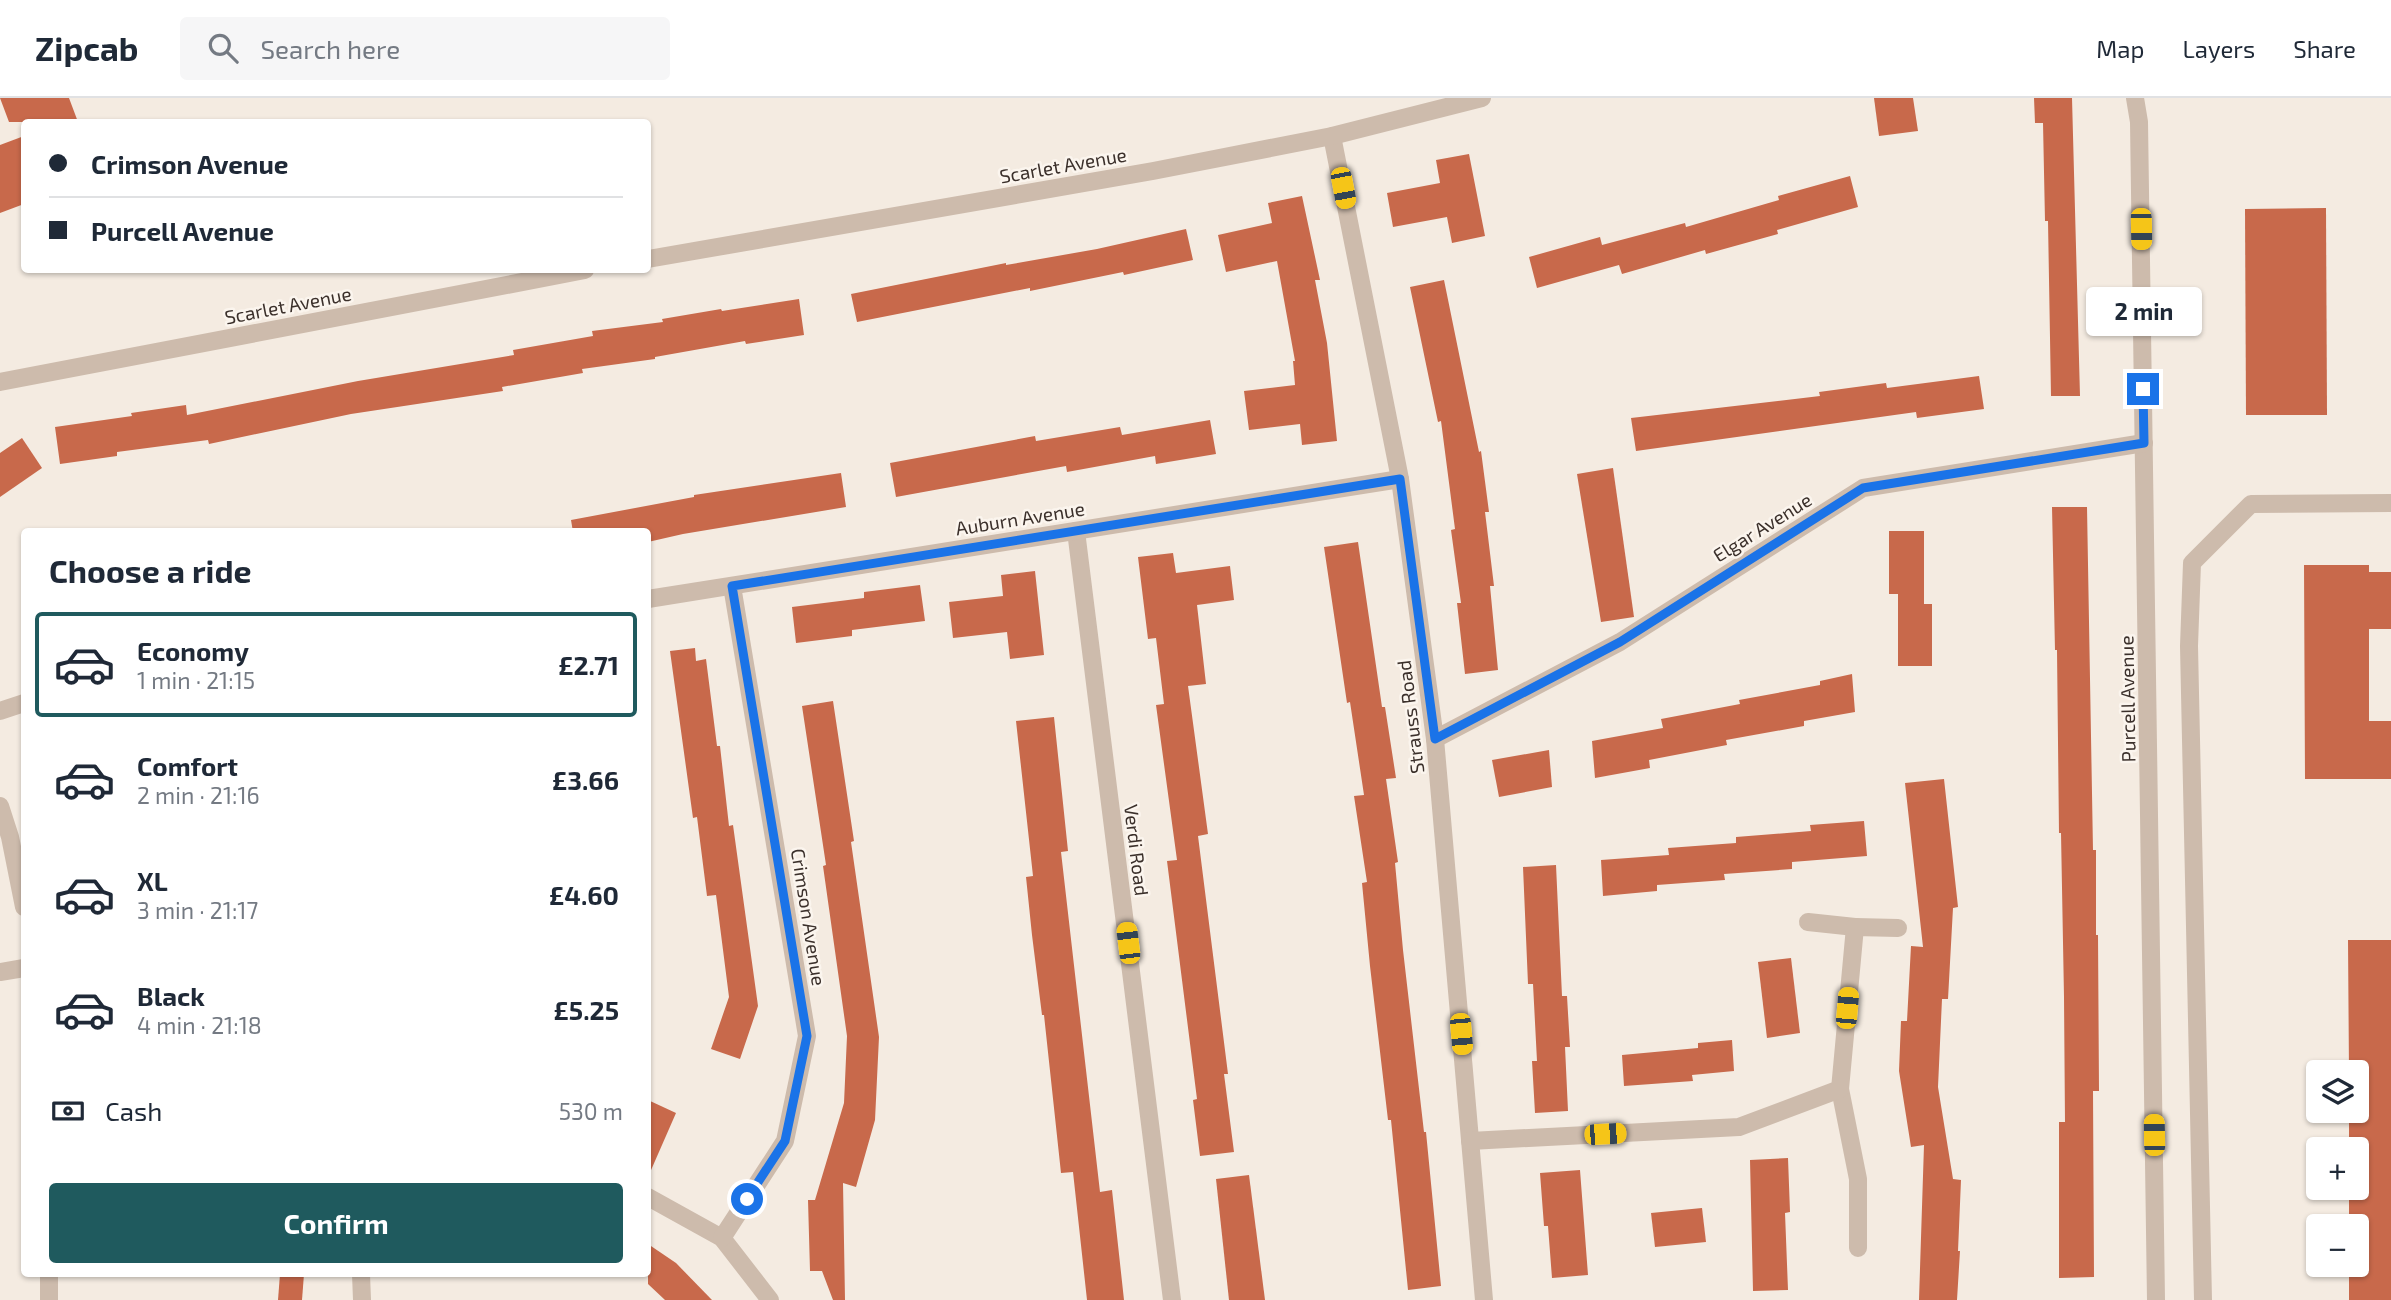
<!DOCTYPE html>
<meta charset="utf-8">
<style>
:root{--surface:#fff;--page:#f6f6f7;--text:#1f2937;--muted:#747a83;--line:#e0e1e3;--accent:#1f5a5e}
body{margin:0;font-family:"Exo 2",sans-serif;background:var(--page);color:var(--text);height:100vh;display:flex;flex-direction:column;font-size:26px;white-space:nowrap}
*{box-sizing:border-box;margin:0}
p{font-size:23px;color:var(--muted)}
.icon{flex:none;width:38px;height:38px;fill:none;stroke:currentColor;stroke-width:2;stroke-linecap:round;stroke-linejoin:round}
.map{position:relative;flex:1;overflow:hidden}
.drawer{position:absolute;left:21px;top:430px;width:630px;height:749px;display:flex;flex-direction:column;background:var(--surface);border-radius:7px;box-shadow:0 2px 5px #0004}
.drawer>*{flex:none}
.top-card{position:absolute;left:21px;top:21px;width:630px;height:154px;border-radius:7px;box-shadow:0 2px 5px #0004;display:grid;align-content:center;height:154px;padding:0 28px;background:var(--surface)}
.controls{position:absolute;left:2306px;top:962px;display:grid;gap:14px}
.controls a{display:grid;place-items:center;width:63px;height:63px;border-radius:7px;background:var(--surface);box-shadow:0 2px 5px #0004;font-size:35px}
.end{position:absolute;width:32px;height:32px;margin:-16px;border:9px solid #1a73e8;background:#fff;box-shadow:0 0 0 4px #fff}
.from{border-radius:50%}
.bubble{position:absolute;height:49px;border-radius:7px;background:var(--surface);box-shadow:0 2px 5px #0004;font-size:23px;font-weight:700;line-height:49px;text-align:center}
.car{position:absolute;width:21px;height:42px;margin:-21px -10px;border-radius:9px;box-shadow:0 0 5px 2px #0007;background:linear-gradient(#f5c518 24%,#345 0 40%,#f5c518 0 76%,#345 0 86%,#f5c518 0)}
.top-card b{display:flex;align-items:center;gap:24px;height:66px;font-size:26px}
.top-card b+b{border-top:2px solid var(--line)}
.top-card i{width:18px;height:18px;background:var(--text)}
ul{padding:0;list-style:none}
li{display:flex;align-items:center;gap:21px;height:105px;margin:0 14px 10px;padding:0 14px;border:4px solid transparent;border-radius:7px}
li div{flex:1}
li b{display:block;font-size:26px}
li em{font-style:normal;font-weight:700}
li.current{border-color:var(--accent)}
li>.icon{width:63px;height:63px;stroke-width:1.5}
h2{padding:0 28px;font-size:32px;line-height:84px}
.pay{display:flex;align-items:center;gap:18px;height:77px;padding:0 28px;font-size:26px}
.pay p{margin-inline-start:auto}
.action{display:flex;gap:14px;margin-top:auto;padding:14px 28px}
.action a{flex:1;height:80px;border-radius:7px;background:var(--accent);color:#fff;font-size:28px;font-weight:700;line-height:80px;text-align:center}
header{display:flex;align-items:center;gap:42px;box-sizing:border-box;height:98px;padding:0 35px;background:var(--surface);border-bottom:2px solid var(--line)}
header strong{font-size:33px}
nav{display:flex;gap:38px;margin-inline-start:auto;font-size:24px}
.search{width:490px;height:63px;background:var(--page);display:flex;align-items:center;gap:18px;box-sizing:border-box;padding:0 24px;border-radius:7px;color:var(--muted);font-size:26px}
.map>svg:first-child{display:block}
.building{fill:#c8694b}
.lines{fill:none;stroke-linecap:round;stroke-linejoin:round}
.minor{stroke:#cdbbac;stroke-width:18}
.route{stroke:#1a73e8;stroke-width:9}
.labels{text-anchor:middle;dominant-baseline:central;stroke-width:5;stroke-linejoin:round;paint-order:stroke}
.street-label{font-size:19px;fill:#3b302b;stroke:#fbf5ee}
</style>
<header>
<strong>Zipcab</strong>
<div class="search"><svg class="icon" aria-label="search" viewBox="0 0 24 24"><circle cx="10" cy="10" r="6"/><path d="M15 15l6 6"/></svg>Search here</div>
<nav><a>Map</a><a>Layers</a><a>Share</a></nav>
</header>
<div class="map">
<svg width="2391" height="1202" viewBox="0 0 2391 1202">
<rect width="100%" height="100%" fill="#f4ebe1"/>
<!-- building -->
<g class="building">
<polygon points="0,0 69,0 78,24 9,24"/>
<polygon points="1874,0 1913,0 1918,33 1879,38"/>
<polygon points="2034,0 2072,0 2080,298 2051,298 2048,123 2045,123 2043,25 2035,25"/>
<polygon points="24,38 24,106 0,115 0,47"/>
<polygon points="1469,56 1485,138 1452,145 1447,119 1393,129 1387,95 1440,85 1436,62"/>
<polygon points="1850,78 1858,109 1777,132 1778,136 1706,156 1705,152 1622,176 1619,167 1537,190 1529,159 1600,139 1602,147 1685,125 1686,129 1779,102 1778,98"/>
<polygon points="1302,98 1320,182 1315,182 1327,245 1337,343 1302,347 1300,326 1249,332 1244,293 1295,287 1293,263 1295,263 1277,163 1226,174 1218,137 1272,125 1268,105"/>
<polygon points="2326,110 2327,317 2246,317 2245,111"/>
<polygon points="1186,131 1193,162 1124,177 1123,174 1030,193 1030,190 857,224 851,196 1006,165 1006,167 1097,151"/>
<polygon points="1444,182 1479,354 1481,353 1489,414 1485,414 1494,488 1490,488 1498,572 1465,576 1457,505 1461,505 1451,432 1455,431 1441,323 1438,324 1410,189"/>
<polygon points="799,201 804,237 746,246 745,243 655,259 655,261 582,271 583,275 502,289 503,293 351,316 209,346 208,342 117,354 117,358 60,366 55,329 132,318 131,315 186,307 187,317 358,283 514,257 513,252 593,238 592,233 663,224 662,221 721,211 722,213"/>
<polygon points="1979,278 1984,311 1917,320 1916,314 1636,353 1631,320 1820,298 1819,294 1886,285 1887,290"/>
<polygon points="1210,322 1216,356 1156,366 1155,358 1067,374 1066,368 896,399 890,365 1035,338 1036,343 1120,329 1122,337"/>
<polygon points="22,340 42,370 0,399 0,355"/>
<polygon points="1613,370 1634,519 1601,524 1577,376"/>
<polygon points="841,375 846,409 683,436 648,444 648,434 573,434 571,422 694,399 694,397"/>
<polygon points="2052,409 2087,409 2093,752 2096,752 2096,837 2098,837 2099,993 2093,993 2094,1179 2059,1180 2059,1024 2065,1024 2064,899 2061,735 2059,735 2057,552 2055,552"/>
<polygon points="1889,433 1924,433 1924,506 1932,506 1932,568 1898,568 1898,496 1889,496"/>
<polygon points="1358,444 1382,609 1385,609 1396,680 1386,681 1398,764 1395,765 1403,852 1424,1034 1426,1034 1441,1188 1408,1192 1391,1022 1388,1022 1370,868 1362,785 1367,784 1354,698 1364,697 1350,604 1347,605 1324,449"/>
<polygon points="1173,455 1176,475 1230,468 1234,502 1197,507 1206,586 1188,588 1208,736 1198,738 1228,976 1224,976 1234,1054 1200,1058 1193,1002 1197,1001 1167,763 1177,762 1156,607 1164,606 1156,540 1148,541 1138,459"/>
<polygon points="2304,467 2369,467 2369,474 2391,474 2391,531 2369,531 2369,623 2391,623 2391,681 2305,681"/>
<polygon points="1035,473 1044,557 1010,561 1007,534 953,540 949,504 1003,498 1001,477"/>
<polygon points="920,487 925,523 852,532 852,538 796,545 792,509 864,500 864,494"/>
<polygon points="695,550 696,563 706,561 717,648 720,648 729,728 733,727 758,908 740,961 711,951 729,899 716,797 707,798 697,719 693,720 670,553"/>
<polygon points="1852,576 1855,614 1804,623 1804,628 1726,642 1727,647 1649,662 1650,670 1595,680 1592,643 1663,630 1661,621 1740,606 1739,602 1820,587 1820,583"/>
<polygon points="833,603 854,743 851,744 879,939 875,1022 856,1089 843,1085 845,1202 833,1202 822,1173 810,1173 808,1102 815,1102 844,1005 847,938 823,768 826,767 802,608"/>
<polygon points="1054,619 1068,753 1061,754 1100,1094 1112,1092 1124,1202 1087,1202 1073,1074 1061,1075 1044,917 1042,917 1032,837 1026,779 1033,778 1016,623"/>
<polygon points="1549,652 1552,689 1499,699 1492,662"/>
<polygon points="1944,681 1958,809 1953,810 1948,901 1942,901 1938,989 1953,1081 1961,1082 1958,1153 1960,1153 1957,1202 1919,1202 1924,1047 1911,1049 1899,973 1901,923 1907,923 1911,848 1923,849 1905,685"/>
<polygon points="1864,723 1867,758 1792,764 1792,771 1724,776 1725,782 1657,787 1657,793 1603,798 1601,762 1669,757 1668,750 1736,745 1736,739 1811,733 1810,727"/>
<polygon points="1556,767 1562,898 1567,898 1570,949 1565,949 1568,1013 1535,1015 1532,963 1537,963 1533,886 1528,886 1523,769"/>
<polygon points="2348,842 2391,842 2391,1202 2349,1202 2349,1167 2357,1167 2357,1129 2349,1129 2349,1090 2357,1090 2357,1052 2349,1052 2349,1013 2357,1013 2357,975 2349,975"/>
<polygon points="1791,860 1800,935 1767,940 1758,864"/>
<polygon points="1732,942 1734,973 1692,977 1693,983 1624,988 1622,957 1698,950 1698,945"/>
<polygon points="648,1002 676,1015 648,1079"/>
<polygon points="1788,1060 1790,1114 1785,1115 1788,1192 1753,1193 1750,1062"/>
<polygon points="1580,1072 1588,1177 1552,1180 1548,1128 1544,1128 1540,1075"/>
<polygon points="1249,1077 1265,1202 1229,1202 1216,1081"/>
<polygon points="1702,1110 1706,1144 1655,1149 1651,1115"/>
<polygon points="648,1146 676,1165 712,1202 665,1202 648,1186"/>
<polygon points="280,1176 304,1176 302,1202 278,1202"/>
</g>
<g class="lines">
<!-- minor -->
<g class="minor">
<polyline points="2135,0 2139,24 2156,1202"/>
<polyline points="1332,38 1400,381 1435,641 1484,1202"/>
<polyline points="648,161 1153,73 1332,38 1482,0"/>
<polyline points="0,284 585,172"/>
<polyline points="1076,433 1172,1202"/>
<polyline points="648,501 1400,381"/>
<polyline points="0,613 24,605"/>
<polyline points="1435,641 1620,544 1863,390 2144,345"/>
<polyline points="0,708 10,739 24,809"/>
<polyline points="1808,824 1855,829"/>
<polyline points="0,874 24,870"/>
<polyline points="1840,991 1858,1081 1858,1150"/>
<polyline points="1470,1043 1739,1029 1840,991 1855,829 1898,830"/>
<polyline points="648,1099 722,1140 770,1202"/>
<polyline points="722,1140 785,1043 807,938 732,488"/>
<polyline points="361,1176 362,1202"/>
<polyline points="49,1202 49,1176"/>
<polyline points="2203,1202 2189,548 2192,465 2251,406 2391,405"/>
</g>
</g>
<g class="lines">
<!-- route -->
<polyline class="route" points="747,1101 785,1043 807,938 732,488 1400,381 1435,641 1620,544 1863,390 2144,345 2143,291"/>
</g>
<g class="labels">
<!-- street labels -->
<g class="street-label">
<text transform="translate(1063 67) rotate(-10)">Scarlet Avenue</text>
<text transform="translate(288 207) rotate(-11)">Scarlet Avenue</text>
<text transform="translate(1020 420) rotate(-9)">Auburn Avenue</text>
<text transform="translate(1762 429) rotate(-32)">Elgar Avenue</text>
<text transform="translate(2127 601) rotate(-91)">Purcell Avenue</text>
<text transform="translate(1410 619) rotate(-97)">Strauss Road</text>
<text transform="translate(1137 752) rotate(83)">Verdi Road</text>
<text transform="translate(809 819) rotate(81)">Crimson Avenue</text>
</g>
</g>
</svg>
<div class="controls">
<a><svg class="icon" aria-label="layers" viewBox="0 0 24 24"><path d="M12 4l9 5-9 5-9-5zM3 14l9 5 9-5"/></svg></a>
<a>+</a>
<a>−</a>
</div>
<i class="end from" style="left:747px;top:1101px"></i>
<i class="end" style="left:2143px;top:291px"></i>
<div class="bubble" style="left:2086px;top:189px;width:116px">2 min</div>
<i class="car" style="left:1343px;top:90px;rotate:169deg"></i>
<i class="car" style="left:2141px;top:131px;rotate:179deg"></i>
<i class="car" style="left:1128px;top:845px;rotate:353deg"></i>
<i class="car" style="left:1847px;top:910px;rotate:5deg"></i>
<i class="car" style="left:1461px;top:936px;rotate:175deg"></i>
<i class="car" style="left:1605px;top:1036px;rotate:87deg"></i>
<i class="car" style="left:2154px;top:1037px;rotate:359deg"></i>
<div class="top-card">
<b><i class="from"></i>Crimson Avenue</b>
<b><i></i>Purcell Avenue</b>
</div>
<section class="drawer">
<h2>Choose a ride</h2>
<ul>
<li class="current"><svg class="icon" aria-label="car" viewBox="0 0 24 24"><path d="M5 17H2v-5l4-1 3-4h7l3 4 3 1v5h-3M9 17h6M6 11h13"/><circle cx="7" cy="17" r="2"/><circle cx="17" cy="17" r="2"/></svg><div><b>Economy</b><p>1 min · 21:15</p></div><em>£2.71</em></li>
<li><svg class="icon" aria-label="car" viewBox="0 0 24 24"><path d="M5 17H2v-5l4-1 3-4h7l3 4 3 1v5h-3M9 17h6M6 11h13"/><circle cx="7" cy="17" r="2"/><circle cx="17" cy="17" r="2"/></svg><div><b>Comfort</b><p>2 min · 21:16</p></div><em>£3.66</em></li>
<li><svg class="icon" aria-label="car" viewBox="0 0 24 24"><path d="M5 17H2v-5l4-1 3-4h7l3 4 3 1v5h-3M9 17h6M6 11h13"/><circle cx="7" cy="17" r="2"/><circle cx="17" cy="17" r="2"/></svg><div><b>XL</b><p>3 min · 21:17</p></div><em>£4.60</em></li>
<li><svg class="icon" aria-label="car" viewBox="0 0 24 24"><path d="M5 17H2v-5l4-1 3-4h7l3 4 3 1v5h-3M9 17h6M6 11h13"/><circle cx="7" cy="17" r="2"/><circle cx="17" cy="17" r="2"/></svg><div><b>Black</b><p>4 min · 21:18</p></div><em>£5.25</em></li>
</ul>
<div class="pay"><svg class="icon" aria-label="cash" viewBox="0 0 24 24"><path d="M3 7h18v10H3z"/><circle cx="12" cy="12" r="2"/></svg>Cash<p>530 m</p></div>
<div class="action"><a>Confirm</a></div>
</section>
</div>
